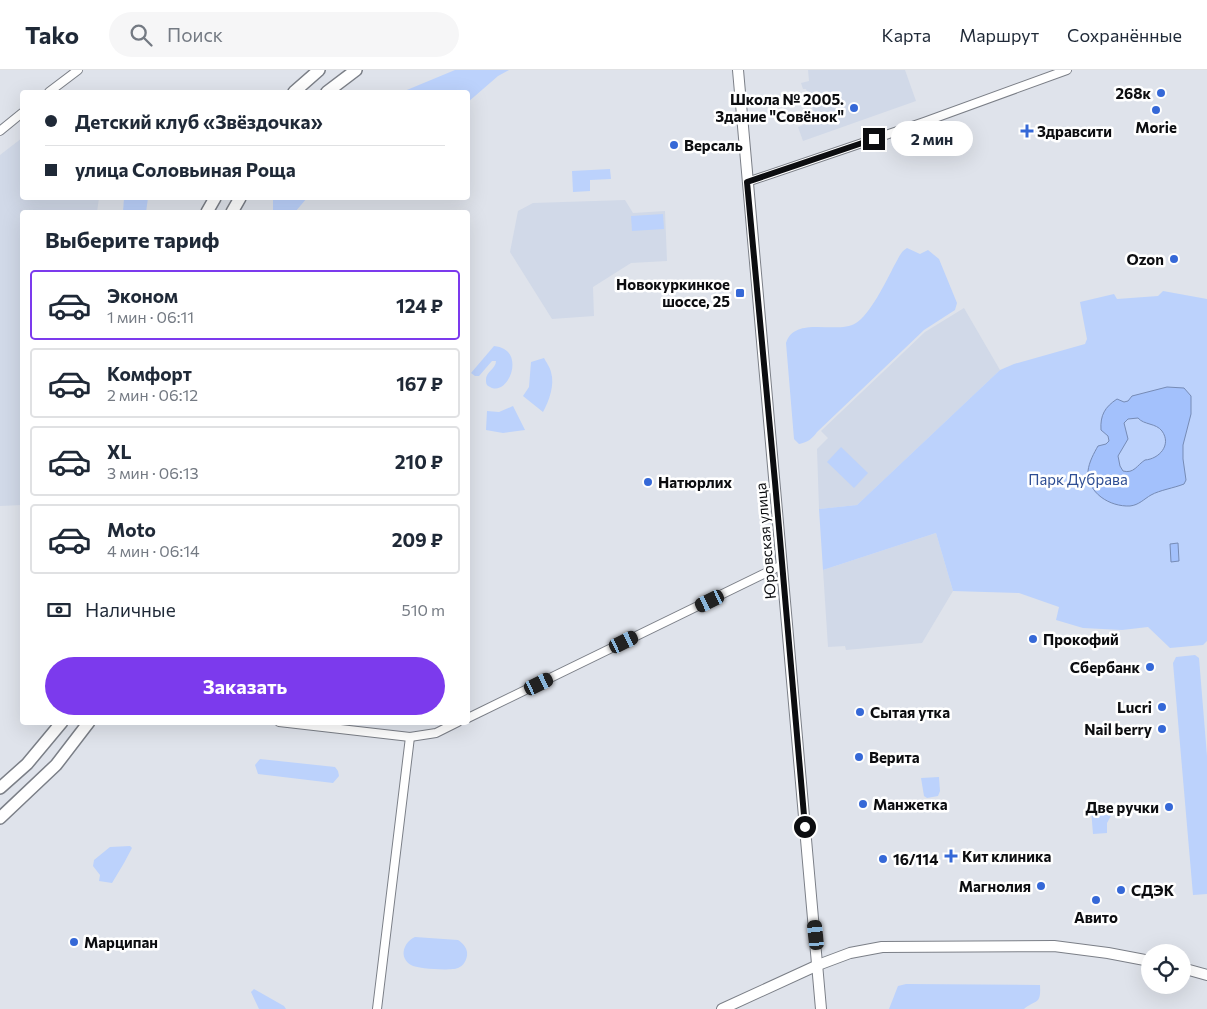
<!DOCTYPE html>
<html lang="ru">
<meta charset="utf-8">
<style>
:root{--surface:#fff;--page:#f6f6f7;--text:#1f2937;--muted:#747a83;--line:#e0e1e3;--accent:#7c3aed}
body{margin:0;font-family:Commissioner,sans-serif;background:var(--page);color:var(--text);height:100vh;display:flex;flex-direction:column;font-size:19px;white-space:nowrap}
*{box-sizing:border-box;margin:0}
p{font-size:16px;color:var(--muted)}
.icon{flex:none;width:28px;height:28px;fill:none;stroke:currentColor;stroke-width:2;stroke-linecap:round;stroke-linejoin:round}
.map{position:relative;flex:1;overflow:hidden}
.sheet{position:absolute;left:20px;top:140px;width:450px;height:515px;display:flex;flex-direction:column;background:var(--surface);border-radius:5px;box-shadow:0 5px 20px #0002}
.sheet>*{flex:none}
.guide{position:absolute;left:20px;top:20px;width:450px;height:110px;border-radius:5px;box-shadow:0 5px 20px #0002;display:grid;align-content:center;height:110px;padding:0 25px;background:var(--surface)}
.fabs{position:absolute;left:1141px;top:874px;display:grid;gap:10px}
.fabs a{display:grid;place-items:center;width:50px;height:50px;border-radius:50%;background:var(--surface);box-shadow:0 5px 20px #0002;font-size:25px}
.end{position:absolute;width:22px;height:22px;margin:-11px;border:6px solid #0c0d10;background:#fff;box-shadow:0 0 0 2px #fff}
.from{border-radius:50%}
.bubble{position:absolute;height:35px;border-radius:18px;background:var(--surface);box-shadow:0 5px 20px #0002;font-size:16px;font-weight:700;line-height:35px;text-align:center}
.car{position:absolute;width:15px;height:30px;margin:-15px -8px;border-radius:6px;box-shadow:0 0 4px 1px #0007;background:linear-gradient(#222 24%,#8ab4d8 0 40%,#222 0 76%,#8ab4d8 0 86%,#222 0)}
.guide b{display:flex;align-items:center;gap:18px;height:48px;font-size:19px}
.guide b+b{border-top:1px solid var(--line)}
.guide i{width:12px;height:12px;background:var(--text)}
ul{padding:0;list-style:none}
li{display:flex;align-items:center;gap:15px;height:70px;margin:0 10px 8px;padding:0 15px;border:2px solid var(--line);border-radius:5px}
li div{flex:1}
li b{display:block;font-size:19px}
li em{font-style:normal;font-weight:700}
li.active{border-color:var(--accent)}
li>.icon{width:45px;height:45px;stroke-width:1.5}
h2{padding:0 25px;font-size:22px;line-height:60px}
.pay{display:flex;align-items:center;gap:12px;height:55px;padding:0 25px;font-size:19px}
.pay p{margin-inline-start:auto}
.action{display:flex;gap:10px;margin-top:auto;padding:10px 25px}
.action a{flex:1;height:58px;border-radius:30px;background:var(--accent);color:#fff;font-size:20px;font-weight:700;line-height:58px;text-align:center}
header{display:flex;align-items:center;gap:30px;box-sizing:border-box;height:70px;padding:0 25px;background:var(--surface);border-bottom:1px solid var(--line)}
header strong{font-size:24px}
nav{display:flex;gap:28px;margin-inline-start:auto;font-size:18px}
.search{width:350px;height:45px;background:var(--page);display:flex;align-items:center;gap:12px;box-sizing:border-box;padding:0 18px;border-radius:28px;color:var(--muted);font-size:19px}
.map>svg:first-child{display:block}
.built{fill:#d1d9e8}
.green{fill:#bcd2fc}
.water{fill:#a3c1fc;stroke:#768bb5;fill-rule:evenodd}
.lines{fill:none;stroke-linecap:round;stroke-linejoin:round}
.minor-casing{stroke:#7b7f87;stroke-width:10}
.tertiary-casing{stroke:#7b7f87;stroke-width:12}
.secondary-casing{stroke:#7b7f87;stroke-width:14}
.minor{stroke:#fff;stroke-width:8}
.tertiary{stroke:#fff;stroke-width:10}
.secondary{stroke:#fff;stroke-width:11}
.route{stroke:#0c0d10;stroke-width:6}
.poi-dot{fill:#3568d7;stroke:#fff;stroke-width:2}
.labels{text-anchor:middle;dominant-baseline:central;stroke-width:5;stroke-linejoin:round;paint-order:stroke}
.poi-label{font-size:15px;font-weight:bold;fill:#0c0d10;stroke:#fff;text-anchor:start}
.park-label{font-size:15px;fill:#2e4e94;stroke:#fff}
.street-label{font-size:15px;fill:#0c0d10;stroke:#fff}
</style>
<header>
<strong>Tako</strong>
<div class="search"><svg class="icon" aria-label="search" viewBox="0 0 24 24"><circle cx="10" cy="10" r="6"/><path d="M15 15l6 6"/></svg>Поиск</div>
<nav><a>Карта</a><a>Маршрут</a><a>Сохранённые</a></nav>
</header>
<div class="map">
<svg width="1207" height="939" viewBox="0 0 1207 939">
<rect width="100%" height="100%" fill="#dfe3eb"/>
<!-- built -->
<g class="built">
<polygon points="808,0 905,0 916,31 803,71 798,57 814,51 813,46 815,45 806,19 803,19 801,13 809,11"/>
<polygon points="22,68 22,128 99,128 97,142 22,142 22,435 0,436 0,85"/>
<polygon points="625,130 633,143 665,141 667,191 631,193 593,217 594,246 552,249 510,182 518,141 533,133"/>
<polygon points="964,238 1000,300 857,435 819,439 817,379 828,368 821,361 925,262"/>
<polygon points="936,463 953,521 922,573 846,580 845,576 828,577 823,500"/>
</g>
<!-- green -->
<g class="green">
<polygon points="455,0 509,0 498,6 468,32 468,22 402,22"/>
<polygon points="610,99 611,109 590,110 590,121 573,122 572,101"/>
<polygon points="124,128 148,128 146,142 123,142"/>
<polygon points="273,128 307,128 295,142 273,142"/>
<polygon points="663,144 664,159 632,161 631,146"/>
<path d="M 907,178 L 920,184 L 928,180 L 939,189 L 957,233 L 955,240 L 924,260 L 817,362 C 812,369 808,372 799,374 L 794,369 L 786,273 C 795,245 837,265 856,253 C 869,246 887,210 894,196 C 899,188 900,182 907,178 Z"/>
<polygon points="1163,221 1207,229 1207,571 1203,575 1170,578 1148,557 1122,560 1083,558 1056,550 1059,537 1019,523 953,521 936,463 823,500 819,439 857,435 1000,300 1014,294 1085,274 1087,269 1080,232 1114,224 1117,229 1158,226"/>
<path d="M 494,276 C 528,279 508,328 490,317 C 488,316 486,315 486,311 C 485,302 496,299 496,291 L 492,291 L 479,306 L 475,306 L 471,303 Z"/>
<path d="M 544,288 C 546,292 550,297 551,302 C 555,315 549,331 543,342 L 523,326 L 529,317 L 531,292 Z"/>
<polygon points="513,336 525,360 503,363 486,360 487,341 499,342"/>
<polygon points="841,377 868,403 854,418 827,392"/>
<polygon points="1195,585 1199,588 1207,686 1207,824 1193,825 1173,593 1176,587"/>
<polygon points="260,689 335,697 338,701 339,706 333,713 258,704 255,695"/>
<polygon points="939,707 940,721 938,726 927,728 924,726 921,708"/>
<polygon points="1102,733 1113,742 1107,753 1107,763 1093,764 1091,739"/>
<polygon points="130,776 132,778 124,793 112,813 99,811 100,805 93,796 94,790 110,777"/>
<path d="M 415,867 L 458,870 C 464,874 468,879 467,886 C 466,891 463,896 458,898 C 451,901 417,899 411,895 C 398,887 404,872 415,867 Z"/>
<path d="M 906,914 L 1040,915 C 1041,935 1037,929 1024,939 L 889,939 L 898,916 Z"/>
<polygon points="254,919 284,936 286,939 259,939 251,922"/>
</g>
<!-- water -->
<g class="water">
<path d="M 1167,317 L 1184,318 L 1191,326 L 1191,344 L 1183,375 L 1183,389 L 1186,410 L 1184,414 C 1174,418 1160,420 1151,425 C 1144,429 1139,435 1130,436 C 1110,437 1087,423 1088,401 C 1089,392 1094,383 1098,376 L 1106,374 L 1109,371 L 1108,366 L 1101,360 C 1100,345 1105,337 1117,329 L 1124,332 L 1128,331 L 1132,326 ZM 1138,348 C 1144,355 1156,353 1162,361 C 1172,375 1159,389 1145,390 C 1137,395 1134,404 1123,401 L 1120,396 L 1118,386 L 1128,369 L 1124,353 L 1128,349 Z"/>
<polygon points="1178,473 1179,491 1171,492 1170,474"/>
</g>
<g class="lines">
<!-- minor casing -->
<g class="minor-casing">
<g id="minor">
<polyline points="49,22 78,0"/>
<polyline points="0,61 22,43"/>
<polyline points="747,112 924,52 1067,0"/>
<polyline points="468,648 782,495"/>
<polyline points="279,652 410,667 436,663 458,652"/>
<polyline points="377,939 410,667"/>
</g>
</g>
<!-- tertiary casing -->
<g class="tertiary-casing">
<g id="tertiary">
<polyline points="738,0 821,939"/>
<polyline points="1182,898 1207,905"/>
<polyline points="722,939 818,895 850,883 882,877 1054,876 1108,883 1150,891"/>
</g>
</g>
<!-- secondary casing -->
<g class="secondary-casing">
<g id="secondary">
<polyline points="294,22 319,0"/>
<polyline points="327,22 356,0"/>
<polyline points="207,142 215,128"/>
<polyline points="232,142 240,128"/>
<polyline points="0,718 27,694 62,652"/>
<polyline points="0,748 56,695 89,652"/>
</g>
</g>
<!-- minor -->
<use href="#minor" class="minor"/>
<!-- tertiary -->
<use href="#tertiary" class="tertiary"/>
<!-- secondary -->
<use href="#secondary" class="secondary"/>
</g>
<g class="lines">
<!-- route -->
<polyline class="route" points="805,757 775,412 747,112 874,69"/>
</g>
<!-- markers -->
<g class="poi-dot">
<circle cx="1161" cy="23" r="5"/>
<circle cx="854" cy="38" r="5"/>
<circle cx="1156" cy="40" r="5"/>
<path d="M1024.5 53.5h5v5h5v5h-5v5h-5v-5h-5v-5h5z"/>
<circle cx="674" cy="75" r="5"/>
<circle cx="1174" cy="189" r="5"/>
<rect x="735" y="218" width="10" height="10" rx="2.5"/>
<circle cx="648" cy="412" r="5"/>
<circle cx="1033" cy="569" r="5"/>
<circle cx="1150" cy="597" r="5"/>
<circle cx="1162" cy="637" r="5"/>
<circle cx="860" cy="642" r="5"/>
<circle cx="1162" cy="659" r="5"/>
<circle cx="859" cy="687" r="5"/>
<circle cx="863" cy="734" r="5"/>
<circle cx="1169" cy="737" r="5"/>
<path d="M948.5 778.5h5v5h5v5h-5v5h-5v-5h-5v-5h5z"/>
<circle cx="883" cy="789" r="5"/>
<circle cx="1041" cy="816" r="5"/>
<circle cx="1121" cy="820" r="5"/>
<circle cx="1096" cy="830" r="5"/>
<circle cx="74" cy="872" r="5"/>
</g>
<g class="labels">
<!-- poi labels -->
<g class="poi-label">
<text x="1151" y="23" text-anchor="end">268к</text>
<text x="844" y="29" text-anchor="end">Школа № 2005.<tspan x="844" dy="17">Здание "Совёнок"</tspan></text>
<text x="1156" y="57" text-anchor="middle">Morie</text>
<text x="1037" y="61">Здравсити</text>
<text x="684" y="75">Версаль</text>
<text x="1164" y="189" text-anchor="end">Ozon</text>
<text x="730" y="214" text-anchor="end">Новокуркинкое<tspan x="730" dy="17">шоссе, 25</tspan></text>
<text x="658" y="412">Натюрлих</text>
<text x="1043" y="569">Прокофий</text>
<text x="1140" y="597" text-anchor="end">Сбербанк</text>
<text x="1152" y="637" text-anchor="end">Lucri</text>
<text x="870" y="642">Сытая утка</text>
<text x="1152" y="659" text-anchor="end">Nail berry</text>
<text x="869" y="687">Верита</text>
<text x="873" y="734">Манжетка</text>
<text x="1159" y="737" text-anchor="end">Две ручки</text>
<text x="962" y="786">Кит клиника</text>
<text x="893" y="789">16/114</text>
<text x="1031" y="816" text-anchor="end">Магнолия</text>
<text x="1131" y="820">СДЭК</text>
<text x="1096" y="847" text-anchor="middle">Авито</text>
<text x="84" y="872">Марципан</text>
</g>
<!-- park labels -->
<g class="park-label">
<text x="1078" y="409">Парк Дубрава</text>
</g>
<!-- street labels -->
<g class="street-label">
<text transform="translate(765 471) rotate(-95)">Юровская улица</text>
</g>
</g>
</svg>
<div class="fabs">
<a><svg class="icon" aria-label="locate" viewBox="0 0 24 24"><circle cx="12" cy="12" r="6"/><path d="M12 2v4M12 18v4M2 12h4M18 12h4"/></svg></a>
</div>
<i class="end from" style="left:805px;top:757px"></i>
<i class="end" style="left:874px;top:69px"></i>
<div class="bubble" style="left:891px;top:51px;width:82px">2 мин</div>
<i class="car" style="left:710px;top:531px;rotate:244deg"></i>
<i class="car" style="left:624px;top:572px;rotate:64deg"></i>
<i class="car" style="left:539px;top:614px;rotate:64deg"></i>
<i class="car" style="left:816px;top:865px;rotate:354deg"></i>
<div class="guide">
<b><i class="from"></i>Детский клуб «Звёздочка»</b>
<b><i></i>улица Соловьиная Роща</b>
</div>
<section class="sheet">
<h2>Выберите тариф</h2>
<ul>
<li class="active"><svg class="icon" aria-label="car" viewBox="0 0 24 24"><path d="M5 17H2v-5l4-1 3-4h7l3 4 3 1v5h-3M9 17h6M6 11h13"/><circle cx="7" cy="17" r="2"/><circle cx="17" cy="17" r="2"/></svg><div><b>Эконом</b><p>1 мин · 06:11</p></div><em>124 ₽</em></li>
<li><svg class="icon" aria-label="car" viewBox="0 0 24 24"><path d="M5 17H2v-5l4-1 3-4h7l3 4 3 1v5h-3M9 17h6M6 11h13"/><circle cx="7" cy="17" r="2"/><circle cx="17" cy="17" r="2"/></svg><div><b>Комфорт</b><p>2 мин · 06:12</p></div><em>167 ₽</em></li>
<li><svg class="icon" aria-label="car" viewBox="0 0 24 24"><path d="M5 17H2v-5l4-1 3-4h7l3 4 3 1v5h-3M9 17h6M6 11h13"/><circle cx="7" cy="17" r="2"/><circle cx="17" cy="17" r="2"/></svg><div><b>XL</b><p>3 мин · 06:13</p></div><em>210 ₽</em></li>
<li><svg class="icon" aria-label="car" viewBox="0 0 24 24"><path d="M5 17H2v-5l4-1 3-4h7l3 4 3 1v5h-3M9 17h6M6 11h13"/><circle cx="7" cy="17" r="2"/><circle cx="17" cy="17" r="2"/></svg><div><b>Moto</b><p>4 мин · 06:14</p></div><em>209 ₽</em></li>
</ul>
<div class="pay"><svg class="icon" aria-label="cash" viewBox="0 0 24 24"><path d="M3 7h18v10H3z"/><circle cx="12" cy="12" r="2"/></svg>Наличные<p>510 m</p></div>
<div class="action"><a>Заказать</a></div>
</section>
</div>
